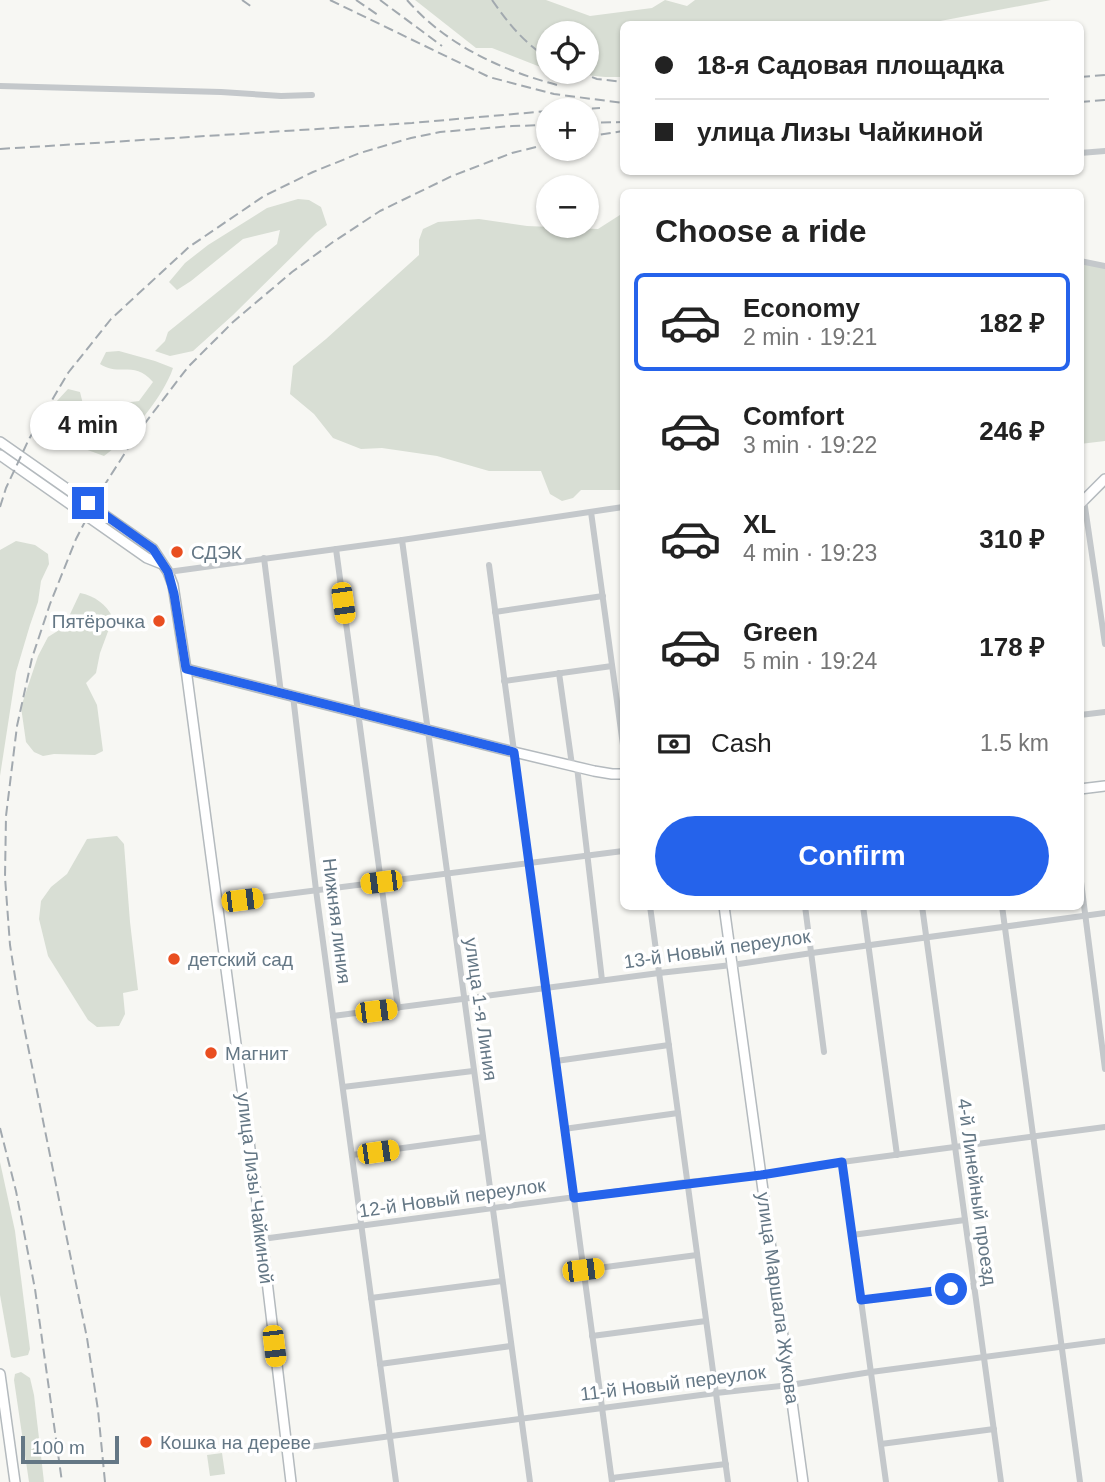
<!DOCTYPE html>
<meta charset="utf-8">
<style>
:root{--surface:#fff;--page:#f2f2f2;--text:#222;--muted:#767676;--line:#e0e0e0;--accent:#2563eb}
body{margin:0;font-family:Helvetica,sans-serif;background:var(--page);color:var(--text);height:100vh;display:flex;flex-direction:column;font-size:26px;white-space:nowrap}
*{box-sizing:border-box;margin:0}
p{font-size:23px;color:var(--muted)}
.icon{flex:none;width:38px;height:38px;fill:none;stroke:currentColor;stroke-width:2;stroke-linecap:round;stroke-linejoin:round}
.map{position:relative;flex:1;overflow:hidden}
.sheet{position:absolute;left:620px;top:189px;width:464px;height:721px;display:flex;flex-direction:column;background:var(--surface);border-radius:10px;box-shadow:0 2px 5px #0004}
.sheet>*{flex:none}
.banner{position:absolute;left:620px;top:21px;width:464px;height:154px;border-radius:10px;box-shadow:0 2px 5px #0004;display:grid;align-content:center;height:154px;padding:0 35px;background:var(--surface)}
.tools{position:absolute;left:536px;top:21px;display:grid;gap:14px}
.tools a{display:grid;place-items:center;width:63px;height:63px;border-radius:50%;background:var(--surface);box-shadow:0 2px 5px #0004;font-size:35px}
.scale{position:absolute;left:21px;bottom:18px;width:98px;box-sizing:border-box;padding-left:7px;border:4px solid #647785;border-top:0;font-size:19px;line-height:24px;white-space:nowrap;color:#647785;-webkit-text-stroke:5px #fff;paint-order:stroke}
.end{position:absolute;width:32px;height:32px;margin:-16px;border:9px solid #2563eb;background:#fff;box-shadow:0 0 0 4px #fff}
.from{border-radius:50%}
.bubble{position:absolute;height:49px;border-radius:24px;background:var(--surface);box-shadow:0 2px 5px #0004;font-size:23px;font-weight:700;line-height:49px;text-align:center}
.car{position:absolute;width:21px;height:42px;margin:-21px -10px;border-radius:9px;box-shadow:0 0 5px 2px #0007;background:linear-gradient(#f5c518 24%,#345 0 40%,#f5c518 0 76%,#345 0 86%,#f5c518 0)}
.banner b{display:flex;align-items:center;gap:24px;height:66px;font-size:26px}
.banner b+b{border-top:2px solid var(--line)}
.banner i{width:18px;height:18px;background:var(--text)}
ul{padding:0;list-style:none}
li{display:flex;align-items:center;gap:21px;height:98px;margin:0 14px 10px;padding:0 21px;border:4px solid transparent;border-radius:10px}
li div{flex:1}
li b{display:block;font-size:26px}
li em{font-style:normal;font-weight:700}
li.active{border-color:var(--accent)}
li>.icon{width:63px;height:63px;stroke-width:1.5}
h2{padding:0 35px;font-size:32px;line-height:84px}
.pay{display:flex;align-items:center;gap:18px;height:77px;padding:0 35px;font-size:26px}
.pay p{margin-inline-start:auto}
.primary-button{display:flex;gap:14px;margin-top:auto;padding:14px 35px}
.primary-button a{flex:1;height:80px;border-radius:42px;background:var(--accent);color:#fff;font-size:28px;font-weight:700;line-height:80px;text-align:center}
.map>svg:first-child{display:block}
.green{fill:#d8ded4}
.lines{fill:none;stroke-linecap:round;stroke-linejoin:round}
.secondary-casing{stroke:#b4babe;stroke-width:12}
.street{stroke:#c4c8cb;stroke-width:6}
.secondary{stroke:#fff;stroke-width:9}
.rail{stroke:#a2a9af;stroke-width:2;stroke-dasharray:10 5;stroke-linecap:butt}
.route{stroke:#2563eb;stroke-width:9}
.poi-dot{fill:#e94e20;stroke:#fff;stroke-width:2.5}
.labels{text-anchor:middle;dominant-baseline:central;stroke-width:7;stroke-linejoin:round;paint-order:stroke}
.poi-label{font-size:19px;fill:#647785;stroke:#fff;text-anchor:start}
.street-label{font-size:19px;fill:#647785;stroke:#fff}
</style>
<div class="map">
<svg width="1105" height="1482" viewBox="0 0 1105 1482">
<rect width="100%" height="100%" fill="#f7f7f3"/>
<!-- green -->
<g class="green">
<polygon points="415,0 546,0 590,16 652,8 665,0 687,6 695,0 1051,0 935,22 928,24 623,24 623,77 605,77 556,72 586,72 586,33 548,33 548,70 492,48 476,48"/>
<polygon points="298,199 309,200 321,207 327,225 316,233 233,315 193,351 170,356 155,351 165,341 168,332 277,244 280,230 243,239 191,281 177,290 169,282 185,263 208,245 267,208"/>
<polygon points="623,209 623,490 581,490 573,498 562,501 550,494 541,471 489,471 437,456 382,448 361,449 333,438 314,414 290,394 293,366 326,339 419,255 419,240 423,229 438,222 479,219 527,226 598,229 623,213"/>
<polygon points="1080,264 1105,266 1105,441 1080,444"/>
<path d="M 119,351 L 155,361 L 173,368 C 164,396 128,439 104,456 L 63,441 L 49,431 L 46,420 L 56,402 L 68,389 L 80,392 L 83,404 L 82,418 L 91,428 L 103,425 L 123,403 L 139,401 L 153,382 C 134,360 119,377 100,364 L 106,352 Z"/>
<polygon points="0,446 150,551 148,554 0,451"/>
<polygon points="16,541 35,545 48,554 49,564 41,581 38,602 30,625 16,672 0,776 0,550"/>
<path d="M 80,593 C 95,596 106,604 113,618 L 100,653 L 96,673 L 86,683 L 97,705 L 103,751 L 95,755 L 54,754 L 43,756 L 34,752 L 26,742 L 21,707 L 38,656 L 48,637 L 64,627 Z"/>
<polygon points="117,836 124,844 130,922 138,990 123,993 125,1014 119,1026 97,1027 88,1020 48,956 39,919 41,901 51,887 67,874 87,839"/>
<polygon points="0,1162 15,1231 30,1349 28,1355 14,1358 11,1357 0,1295"/>
<polygon points="21,1372 30,1378 34,1395 44,1482 29,1482 14,1380 15,1374"/>
<polygon points="222,1453 225,1474 210,1476 207,1455"/>
</g>
<g class="lines">
<!-- secondary casing -->
<g class="secondary-casing">
<g id="secondary">
<polyline points="0,442 153,549 168,572 173,585 186,669 262,1239 291,1482"/>
<polyline points="0,455 147,558 162,564"/>
<polyline points="1080,504 1105,479"/>
<polyline points="186,669 514,752 594,771 612,774 623,774"/>
<polyline points="1080,789 1105,786"/>
<polyline points="724,906 803,1482"/>
<polyline points="0,1374 15,1482"/>
</g>
</g>
<!-- street -->
<g class="street">
<polyline points="0,86 221,92 281,96 312,95"/>
<polyline points="1080,153 1105,151"/>
<polyline points="1080,261 1105,266"/>
<polyline points="1084,500 1105,644"/>
<polyline points="591,512 623,745"/>
<polyline points="402,540 530,1482"/>
<polyline points="336,549 398,1008"/>
<polyline points="264,558 281,693"/>
<polyline points="489,565 612,1482"/>
<polyline points="168,572 402,540 623,507"/>
<polyline points="495,612 603,596"/>
<polyline points="559,673 572,765"/>
<polyline points="504,681 612,666"/>
<polyline points="293,696 316,890 396,1482"/>
<polyline points="1080,715 1105,712"/>
<polyline points="577,767 602,980"/>
<polyline points="1080,874 1105,1069"/>
<polyline points="217,903 623,851"/>
<polyline points="650,906 728,1482"/>
<polyline points="805,906 824,1052"/>
<polyline points="863,906 897,1155"/>
<polyline points="922,906 1001,1482"/>
<polyline points="1002,906 1080,1482"/>
<polyline points="333,1016 659,973 732,965 812,953 1105,913"/>
<polyline points="556,1061 669,1045"/>
<polyline points="343,1087 473,1071"/>
<polyline points="564,1129 678,1113"/>
<polyline points="352,1155 483,1137"/>
<polyline points="842,1162 886,1482"/>
<polyline points="852,1235 965,1220"/>
<polyline points="262,1239 687,1182 761,1175 842,1162 1105,1127"/>
<polyline points="583,1270 697,1255"/>
<polyline points="371,1298 502,1281"/>
<polyline points="861,1300 974,1286"/>
<polyline points="592,1336 706,1321"/>
<polyline points="380,1364 511,1346"/>
<polyline points="881,1444 994,1429"/>
<polyline points="286,1450 716,1393 790,1385 871,1372 1105,1341"/>
<polyline points="612,1478 726,1464"/>
</g>
<!-- secondary -->
<use href="#secondary" class="secondary"/>
<!-- rail -->
<g class="rail">
<polyline points="242,0 252,7"/>
<polyline points="330,0 489,77 554,94 623,103"/>
<polyline points="356,0 378,15"/>
<polyline points="380,0 442,46"/>
<path d="M 407,0 C 446,45 501,70 557,85"/>
<path d="M 492,0 C 509,24 523,42 548,58"/>
<polyline points="578,72 597,79 623,82"/>
<polyline points="1080,77 1105,75"/>
<polyline points="1080,102 1105,100"/>
<polyline points="562,110 600,108"/>
<polyline points="586,123 623,122"/>
<polyline points="586,137 623,131"/>
<polyline points="0,149 412,123 548,111"/>
<polyline points="0,507 6,488 29,439 68,373 111,319 189,247 264,196 313,172 360,153 411,138 440,132 512,126 548,125"/>
<polyline points="0,1128 16,1191 35,1289 62,1482"/>
<polyline points="105,1482 98,1410 87,1338 19,1002 10,945 5,877 6,816 17,726 32,658 50,604 76,539 102,489 139,431 188,367 233,322 292,272 333,242 380,211 452,176 512,153 548,144"/>
</g>
</g>
<g class="lines">
<!-- route -->
<polyline class="route" points="88,503 153,549 168,572 174,594 186,669 514,752 574,1198 761,1175 842,1162 861,1300 951,1289"/>
</g>
<!-- markers -->
<g class="poi-dot">
<circle cx="177" cy="552" r="7"/>
<circle cx="159" cy="621" r="7"/>
<circle cx="174" cy="959" r="7"/>
<circle cx="211" cy="1053" r="7"/>
<circle cx="146" cy="1442" r="7"/>
</g>
<g class="labels">
<!-- poi labels -->
<g class="poi-label">
<text x="191" y="552">СДЭК</text>
<text x="145" y="621" text-anchor="end">Пятёрочка</text>
<text x="188" y="959">детский сад</text>
<text x="225" y="1053">Магнит</text>
<text x="160" y="1442">Кошка на дереве</text>
</g>
<!-- street labels -->
<g class="street-label">
<text transform="translate(337 921) rotate(83)">Нижняя линия</text>
<text transform="translate(717 949) rotate(-8)">13-й Новый переулок</text>
<text transform="translate(481 1009) rotate(82)">улица 1-я Линия</text>
<text transform="translate(255 1188) rotate(83)">улица Лизы Чайкиной</text>
<text transform="translate(977 1192) rotate(82)">4-й Линейный проезд</text>
<text transform="translate(452 1198) rotate(-8)">12-й Новый переулок</text>
<text transform="translate(778 1298) rotate(82)">улица Маршала Жукова</text>
<text transform="translate(673 1383) rotate(-7)">11-й Новый переулок</text>
</g>
</g>
</svg>
<div class="tools">
<a><svg class="icon" aria-label="locate" viewBox="0 0 24 24"><circle cx="12" cy="12" r="6"/><path d="M12 2v4M12 18v4M2 12h4M18 12h4"/></svg></a>
<a>+</a>
<a>−</a>
</div>
<div class="scale">100 m</div>
<i class="end from" style="left:951px;top:1289px"></i>
<i class="end" style="left:88px;top:503px"></i>
<div class="bubble" style="left:30px;top:401px;width:116px">4 min</div>
<i class="car" style="left:343px;top:603px;rotate:172deg"></i>
<i class="car" style="left:381px;top:882px;rotate:263deg"></i>
<i class="car" style="left:242px;top:900px;rotate:83deg"></i>
<i class="car" style="left:376px;top:1011px;rotate:83deg"></i>
<i class="car" style="left:378px;top:1152px;rotate:82deg"></i>
<i class="car" style="left:583px;top:1270px;rotate:83deg"></i>
<i class="car" style="left:274px;top:1346px;rotate:173deg"></i>
<div class="banner">
<b><i class="from"></i>18-я Садовая площадка</b>
<b><i></i>улица Лизы Чайкиной</b>
</div>
<section class="sheet">
<h2>Choose a ride</h2>
<ul>
<li class="active"><svg class="icon" aria-label="car" viewBox="0 0 24 24"><path d="M5 17H2v-5l4-1 3-4h7l3 4 3 1v5h-3M9 17h6M6 11h13"/><circle cx="7" cy="17" r="2"/><circle cx="17" cy="17" r="2"/></svg><div><b>Economy</b><p>2 min · 19:21</p></div><em>182 ₽</em></li>
<li><svg class="icon" aria-label="car" viewBox="0 0 24 24"><path d="M5 17H2v-5l4-1 3-4h7l3 4 3 1v5h-3M9 17h6M6 11h13"/><circle cx="7" cy="17" r="2"/><circle cx="17" cy="17" r="2"/></svg><div><b>Comfort</b><p>3 min · 19:22</p></div><em>246 ₽</em></li>
<li><svg class="icon" aria-label="car" viewBox="0 0 24 24"><path d="M5 17H2v-5l4-1 3-4h7l3 4 3 1v5h-3M9 17h6M6 11h13"/><circle cx="7" cy="17" r="2"/><circle cx="17" cy="17" r="2"/></svg><div><b>XL</b><p>4 min · 19:23</p></div><em>310 ₽</em></li>
<li><svg class="icon" aria-label="car" viewBox="0 0 24 24"><path d="M5 17H2v-5l4-1 3-4h7l3 4 3 1v5h-3M9 17h6M6 11h13"/><circle cx="7" cy="17" r="2"/><circle cx="17" cy="17" r="2"/></svg><div><b>Green</b><p>5 min · 19:24</p></div><em>178 ₽</em></li>
</ul>
<div class="pay"><svg class="icon" aria-label="cash" viewBox="0 0 24 24"><path d="M3 7h18v10H3z"/><circle cx="12" cy="12" r="2"/></svg>Cash<p>1.5 km</p></div>
<div class="primary-button"><a>Confirm</a></div>
</section>
</div>
